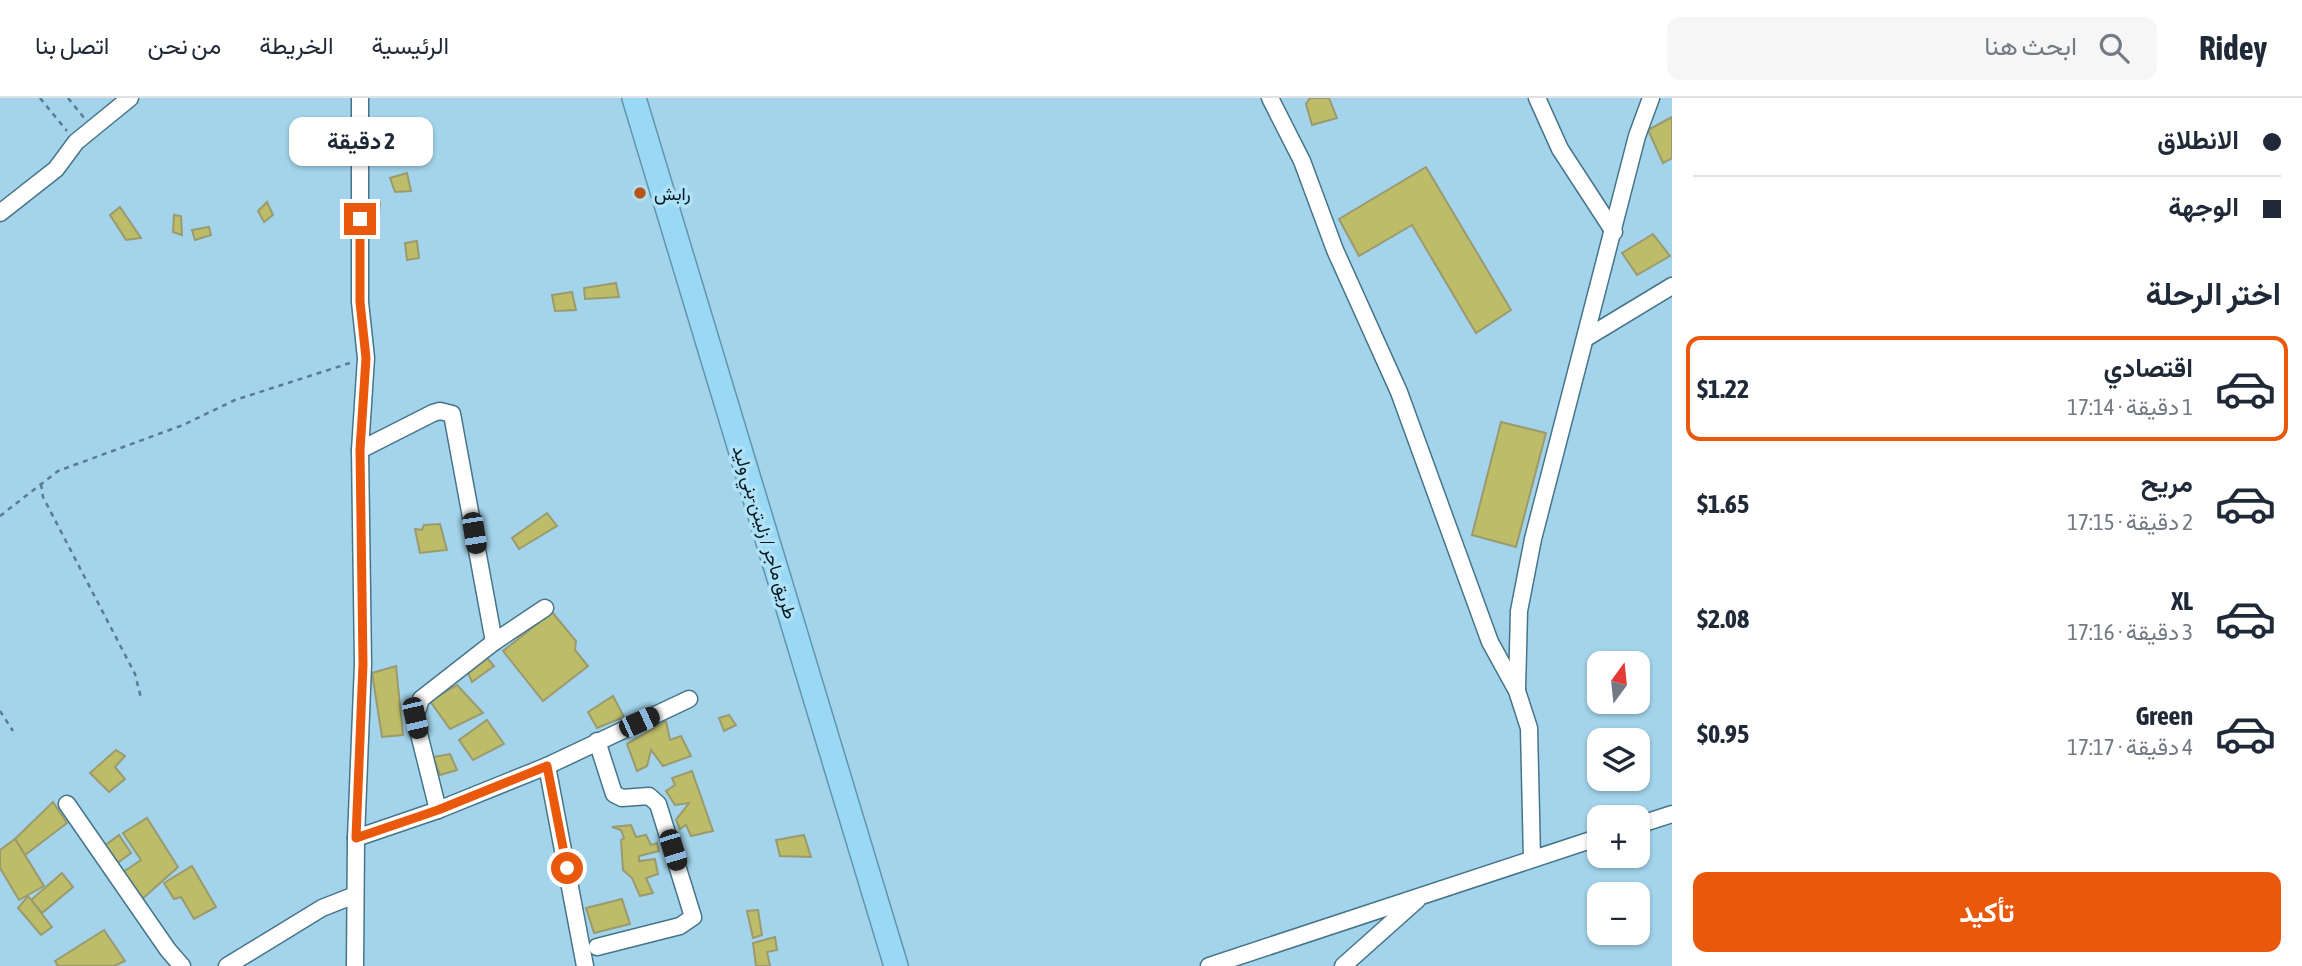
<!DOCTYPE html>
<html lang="ar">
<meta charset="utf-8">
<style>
:root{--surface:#fff;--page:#f6f6f7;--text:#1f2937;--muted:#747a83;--line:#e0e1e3;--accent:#ea580c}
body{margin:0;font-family:"Asap Condensed",Vazirmatn,sans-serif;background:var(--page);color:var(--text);direction:rtl;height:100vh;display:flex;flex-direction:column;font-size:26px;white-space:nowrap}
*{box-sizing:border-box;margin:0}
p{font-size:23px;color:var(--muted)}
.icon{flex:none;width:38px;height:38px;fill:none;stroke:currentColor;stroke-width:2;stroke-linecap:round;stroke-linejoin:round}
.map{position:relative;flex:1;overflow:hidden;direction:ltr}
.details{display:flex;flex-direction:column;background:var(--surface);width:630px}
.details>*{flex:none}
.top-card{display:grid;align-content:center;height:154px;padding:0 21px;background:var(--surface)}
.needle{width:46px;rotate:15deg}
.buttons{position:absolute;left:1587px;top:553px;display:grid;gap:14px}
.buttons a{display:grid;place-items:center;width:63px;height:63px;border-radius:14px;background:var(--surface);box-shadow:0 2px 5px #0004;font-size:35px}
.end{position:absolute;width:32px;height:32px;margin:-16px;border:9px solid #ea580c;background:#fff;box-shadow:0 0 0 4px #fff}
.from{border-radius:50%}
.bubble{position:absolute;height:49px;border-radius:14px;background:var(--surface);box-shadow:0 2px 5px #0004;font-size:23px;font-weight:700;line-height:49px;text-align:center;direction:rtl}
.car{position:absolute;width:21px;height:42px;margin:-21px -10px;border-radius:9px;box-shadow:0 0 5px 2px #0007;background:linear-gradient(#222 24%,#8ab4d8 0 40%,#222 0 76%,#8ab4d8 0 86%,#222 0)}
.top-card b{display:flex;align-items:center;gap:24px;height:66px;font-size:26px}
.top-card b+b{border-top:2px solid var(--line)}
.top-card i{width:18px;height:18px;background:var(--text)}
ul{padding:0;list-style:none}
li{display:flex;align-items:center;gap:21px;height:105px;margin:0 14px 10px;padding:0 7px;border:4px solid transparent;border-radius:14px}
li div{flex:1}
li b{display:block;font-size:26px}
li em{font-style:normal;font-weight:700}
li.on{border-color:var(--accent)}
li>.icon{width:63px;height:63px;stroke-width:1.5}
h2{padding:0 21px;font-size:32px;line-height:84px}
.cta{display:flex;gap:14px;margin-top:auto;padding:14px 21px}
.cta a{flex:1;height:80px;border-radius:14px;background:var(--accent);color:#fff;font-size:28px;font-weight:700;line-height:80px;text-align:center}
header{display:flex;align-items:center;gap:42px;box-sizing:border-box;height:98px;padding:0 35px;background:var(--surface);border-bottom:2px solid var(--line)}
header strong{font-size:33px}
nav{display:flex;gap:38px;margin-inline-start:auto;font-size:24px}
.search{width:490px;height:63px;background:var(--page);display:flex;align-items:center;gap:18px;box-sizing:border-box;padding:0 24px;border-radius:14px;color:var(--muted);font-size:26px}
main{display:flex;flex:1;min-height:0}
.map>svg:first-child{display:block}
.building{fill:#bdbc68;stroke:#9a9a6e;stroke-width:2}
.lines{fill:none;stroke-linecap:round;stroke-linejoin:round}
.minor-casing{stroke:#46758a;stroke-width:19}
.highway-casing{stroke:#6494aa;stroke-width:26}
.path{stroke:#5a7d8d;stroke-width:2.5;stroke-dasharray:5 5;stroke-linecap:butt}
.minor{stroke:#fff;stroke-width:16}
.highway{stroke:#99d9f6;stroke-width:23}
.route{stroke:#ea580c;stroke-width:9}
.poi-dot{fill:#b65515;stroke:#afe1f8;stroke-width:2.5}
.labels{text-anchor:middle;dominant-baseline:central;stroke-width:7;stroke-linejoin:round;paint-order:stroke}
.poi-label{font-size:18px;fill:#03151d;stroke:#afe1f8;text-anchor:start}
.street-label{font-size:18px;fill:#03151d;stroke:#afe1f8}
</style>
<header>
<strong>Ridey</strong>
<div class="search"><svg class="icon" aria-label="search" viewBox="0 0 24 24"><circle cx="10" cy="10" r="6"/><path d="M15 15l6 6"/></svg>ابحث هنا</div>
<nav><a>الرئيسية</a><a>الخريطة</a><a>من نحن</a><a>اتصل بنا</a></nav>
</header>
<main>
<section class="details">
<div class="top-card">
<b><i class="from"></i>الانطلاق</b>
<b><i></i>الوجهة</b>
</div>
<h2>اختر الرحلة</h2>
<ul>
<li class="on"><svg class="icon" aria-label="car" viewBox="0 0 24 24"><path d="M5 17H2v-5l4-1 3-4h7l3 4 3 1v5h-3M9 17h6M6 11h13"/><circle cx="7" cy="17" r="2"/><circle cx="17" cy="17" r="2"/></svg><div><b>اقتصادي</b><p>1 دقيقة · 17:14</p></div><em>$1.22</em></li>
<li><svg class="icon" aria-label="car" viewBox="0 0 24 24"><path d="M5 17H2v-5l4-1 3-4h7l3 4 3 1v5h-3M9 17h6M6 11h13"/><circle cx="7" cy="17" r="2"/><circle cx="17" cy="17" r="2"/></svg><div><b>مريح</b><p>2 دقيقة · 17:15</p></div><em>$1.65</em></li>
<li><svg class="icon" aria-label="car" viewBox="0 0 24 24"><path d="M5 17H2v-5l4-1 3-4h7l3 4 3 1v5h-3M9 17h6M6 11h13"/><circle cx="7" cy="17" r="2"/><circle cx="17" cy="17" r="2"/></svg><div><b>XL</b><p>3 دقيقة · 17:16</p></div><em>$2.08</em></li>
<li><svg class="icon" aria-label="car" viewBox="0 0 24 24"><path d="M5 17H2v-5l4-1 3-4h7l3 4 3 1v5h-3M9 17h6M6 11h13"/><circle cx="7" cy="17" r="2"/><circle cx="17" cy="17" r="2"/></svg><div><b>Green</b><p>4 دقيقة · 17:17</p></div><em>$0.95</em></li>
</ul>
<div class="cta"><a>تأكيد</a></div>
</section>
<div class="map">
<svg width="1672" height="868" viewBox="0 0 1672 868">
<rect width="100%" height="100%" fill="#a3d4eb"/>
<!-- building -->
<g class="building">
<polygon points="1310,0 1329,0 1337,20 1312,27 1306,6"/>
<polygon points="1672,19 1672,60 1663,65 1648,32"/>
<polygon points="1426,69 1511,212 1476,235 1412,127 1359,158 1339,121"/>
<polygon points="407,75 411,93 395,94 390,80"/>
<polygon points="267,104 273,117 264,124 258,113"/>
<polygon points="380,105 378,130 369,129 369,106"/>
<polygon points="120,109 141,140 126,142 110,117"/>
<polygon points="174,117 181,118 182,137 173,134"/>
<polygon points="209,129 211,137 195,142 192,132"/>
<polygon points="1653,136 1670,158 1637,177 1622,155"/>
<polygon points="417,143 419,160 407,162 405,145"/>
<polygon points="616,185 619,199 585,201 584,190"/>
<polygon points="572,194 576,212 555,213 552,197"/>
<polygon points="1501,324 1546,335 1516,449 1472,437"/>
<polygon points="547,415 557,428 519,451 512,440"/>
<polygon points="440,426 447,452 420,455 415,431 422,432 424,427"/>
<polygon points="552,514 576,543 575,552 588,568 543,603 503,553"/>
<polygon points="487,560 494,568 472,584 468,575"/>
<polygon points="396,568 403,637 382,639 372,575"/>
<polygon points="457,587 483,615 450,631 430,603"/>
<polygon points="613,598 624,619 597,630 588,614"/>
<polygon points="729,617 736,627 724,633 719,620"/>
<polygon points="487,622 504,646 473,662 459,642"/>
<polygon points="666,623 670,642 681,638 691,658 663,668 651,652 647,668 637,673 627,646"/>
<polygon points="116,652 125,658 115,669 125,681 109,694 90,675"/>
<polygon points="450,656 457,672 440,677 433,659"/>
<polygon points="692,673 713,733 691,738 686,727 680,731 676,722 689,705 675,707 666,693 675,687 672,680"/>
<polygon points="53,704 67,725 25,757 15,741"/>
<polygon points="147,720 178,769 140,803 123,774 141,762 123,735"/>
<polygon points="631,727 636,739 646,737 651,747 657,745 659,753 639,758 639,763 655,761 658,776 646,780 653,795 640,798 632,780 623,772 621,742 624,740 621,732 612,729"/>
<polygon points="119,737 131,755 116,766 103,749"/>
<polygon points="804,737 811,759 780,758 776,742"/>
<polygon points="15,741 44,788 19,802 0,770 0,752"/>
<polygon points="192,768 216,809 194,821 181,799 174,801 164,785"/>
<polygon points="62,775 73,789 42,815 31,802"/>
<polygon points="28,798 52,829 41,837 18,810"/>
<polygon points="622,801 630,826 594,835 586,810"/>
<polygon points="758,812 762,837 753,840 747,813"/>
<polygon points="104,832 125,863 114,868 58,868 55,863"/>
<polygon points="775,839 777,852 767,854 770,868 756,868 753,845"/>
</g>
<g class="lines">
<!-- minor casing -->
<g class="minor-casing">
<g id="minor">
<polyline points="1270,0 1302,63 1335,152 1399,294 1490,544 1517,593 1529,630 1532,761"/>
<polyline points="1537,0 1560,51 1614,134"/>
<polyline points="0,115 56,71 76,44 130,0"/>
<polyline points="1586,240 1672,188"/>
<polyline points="360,352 433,315 440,313 452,316 494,544"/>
<polyline points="1517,591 1519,513 1533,441 1637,38 1651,0"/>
<polyline points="597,643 614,696 622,700 649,698 658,706 693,819 680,828 597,849"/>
<polyline points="547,668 689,601"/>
<polyline points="67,706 168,852 182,868"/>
<polyline points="438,712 415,620 421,601 494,544 545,510"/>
<polyline points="1638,727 1672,716"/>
<polyline points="356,740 438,712 547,668 585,868"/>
<polyline points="227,868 322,810 355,797"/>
<polyline points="355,868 356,740 363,566 360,352 366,260 360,204 360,0"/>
<polyline points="1209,868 1600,739"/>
<polyline points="1343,868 1417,802"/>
</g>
</g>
<!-- highway casing -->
<g class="highway-casing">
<polyline id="highway" points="634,0 896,868"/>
</g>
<!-- path -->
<g class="path">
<polyline points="40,0 67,33"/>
<polyline points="68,0 85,21"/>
<polyline points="41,386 43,399 135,576 141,600"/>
<polyline points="0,418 58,373 183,327 235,302 350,265"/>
<polyline points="0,613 13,633"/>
</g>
<!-- minor -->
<use href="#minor" class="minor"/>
<!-- highway -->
<use href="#highway" class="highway"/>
</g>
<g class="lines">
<!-- route -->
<polyline class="route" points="360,121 360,204 366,260 360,352 363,566 356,740 438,712 547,668 567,770"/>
</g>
<!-- markers -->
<circle class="poi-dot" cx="640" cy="95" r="7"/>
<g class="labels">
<!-- poi labels -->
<g class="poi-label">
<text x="654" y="95">رابش</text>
</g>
<!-- street labels -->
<g class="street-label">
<text transform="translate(765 434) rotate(73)">طريق ماجر / زليتن-بني وليد</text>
</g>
</g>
</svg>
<div class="buttons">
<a><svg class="needle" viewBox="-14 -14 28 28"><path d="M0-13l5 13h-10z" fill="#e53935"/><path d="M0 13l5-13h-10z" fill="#747a83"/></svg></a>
<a><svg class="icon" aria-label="layers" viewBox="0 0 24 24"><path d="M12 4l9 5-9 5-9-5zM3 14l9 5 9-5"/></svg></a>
<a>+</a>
<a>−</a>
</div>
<i class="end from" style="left:567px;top:770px"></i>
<i class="end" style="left:360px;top:121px"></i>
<div class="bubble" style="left:289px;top:19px;width:144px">2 دقيقة</div>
<i class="car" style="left:474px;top:435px;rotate:171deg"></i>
<i class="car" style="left:415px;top:620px;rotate:167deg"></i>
<i class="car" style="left:639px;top:624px;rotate:66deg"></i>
<i class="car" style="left:673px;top:752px;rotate:163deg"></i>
</div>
</main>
